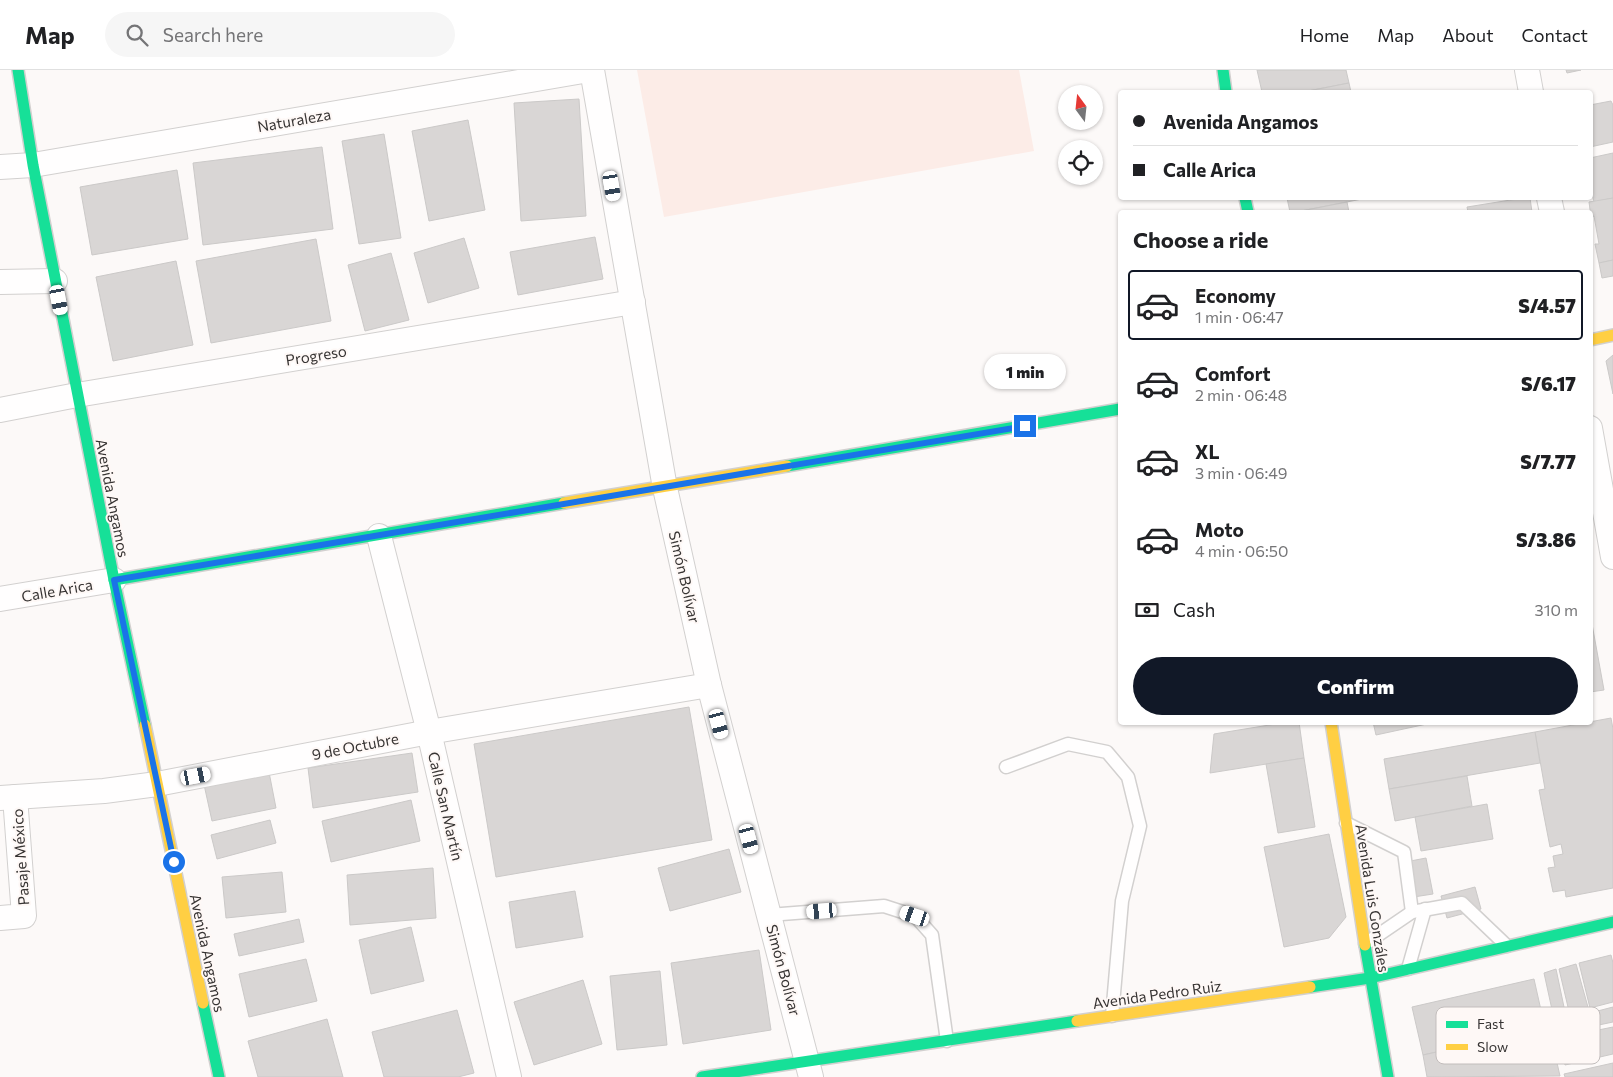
<!DOCTYPE html>
<meta charset="utf-8">
<style>
:root{--surface:#fff;--page:#f6f6f6;--text:#202124;--muted:#757577;--line:#e0e0e0;--accent:#111827}
body{margin:0;font-family:Commissioner,sans-serif;background:var(--page);color:var(--text);height:100vh;display:flex;flex-direction:column;font-size:19px;white-space:nowrap}
*{box-sizing:border-box;margin:0}
p{font-size:16px;color:var(--muted)}
.icon{flex:none;width:28px;height:28px;fill:none;stroke:currentColor;stroke-width:2;stroke-linecap:round;stroke-linejoin:round}
.map{position:relative;flex:1;overflow:hidden}
.details{position:absolute;left:1118px;top:140px;width:475px;height:515px;display:flex;flex-direction:column;background:var(--surface);border-radius:5px;box-shadow:0 1px 4px #0004}
.details>*{flex:none}
.hud{position:absolute;left:1118px;top:20px;width:475px;height:110px;border-radius:5px;box-shadow:0 1px 4px #0004;display:grid;align-content:center;height:110px;padding:0 15px;background:var(--surface)}
.needle{width:32px;rotate:345deg}
.tools{position:absolute;left:1058px;top:15px;display:grid;gap:10px}
.tools a{display:grid;place-items:center;width:45px;height:45px;border-radius:50%;background:var(--surface);box-shadow:0 1px 4px #0004;font-size:25px}
.end{position:absolute;width:22px;height:22px;margin:-11px;border:6px solid #1a73e8;background:#fff;box-shadow:0 0 0 2px #fff}
.from{border-radius:50%}
.bubble{position:absolute;height:35px;border-radius:18px;background:var(--surface);box-shadow:0 1px 4px #0004;font-size:16px;font-weight:800;line-height:35px;text-align:center}
.car{position:absolute;width:15px;height:30px;margin:-15px -8px;border-radius:6px;box-shadow:0 0 4px 1px #0007;background:linear-gradient(#fff 24%,#345 0 40%,#fff 0 76%,#345 0 86%,#fff 0)}
.hud b{display:flex;align-items:center;gap:18px;height:48px;font-size:19px}
.hud b+b{border-top:1px solid var(--line)}
.hud i{width:12px;height:12px;background:var(--text)}
ul{padding:0;list-style:none}
li{display:flex;align-items:center;gap:15px;height:70px;margin:0 10px 8px;padding:0 5px;border:2px solid transparent;border-radius:5px}
li div{flex:1}
li b{display:block;font-size:19px}
li em{font-style:normal;font-weight:800}
li.current{border-color:var(--accent)}
li>.icon{width:45px;height:45px;stroke-width:1.5}
h2{padding:0 15px;font-size:22px;line-height:60px}
.pay{display:flex;align-items:center;gap:12px;height:55px;padding:0 15px;font-size:19px}
.pay p{margin-inline-start:auto}
.cta{display:flex;gap:10px;margin-top:auto;padding:10px 15px}
.cta a{flex:1;height:58px;border-radius:30px;background:var(--accent);color:#fff;font-size:20px;font-weight:800;line-height:58px;text-align:center}
header{display:flex;align-items:center;gap:30px;box-sizing:border-box;height:70px;padding:0 25px;background:var(--surface);border-bottom:1px solid var(--line)}
header strong{font-size:24px}
nav{display:flex;gap:28px;margin-inline-start:auto;font-size:18px}
.search{width:350px;height:45px;background:var(--page);display:flex;align-items:center;gap:12px;box-sizing:border-box;padding:0 18px;border-radius:28px;color:var(--muted);font-size:19px}
.map>svg:first-child{display:block}
.green{fill:#fcece7}
.building{fill:#d9d6d5;stroke:#cbc9c8}
.lines{fill:none;stroke-linecap:round;stroke-linejoin:round}
.lane-casing{stroke:#d2d0cf;stroke-width:15}
.street-casing{stroke:#d2d0cf;stroke-width:26}
.fast-casing{stroke:#d2d0cf;stroke-width:14}
.slow-casing{stroke:#d2d0cf;stroke-width:14}
.lane{stroke:#fffefe;stroke-width:12}
.street{stroke:#fffefe;stroke-width:24}
.fast{stroke:#16e098;stroke-width:11}
.slow{stroke:#ffcf43;stroke-width:11}
.route{stroke:#1a73e8;stroke-width:6}
.labels{text-anchor:middle;dominant-baseline:central;stroke-width:4;stroke-linejoin:round;paint-order:stroke}
.street-label{font-size:15px;fill:#373433;stroke:#fef8f6}
.key{fill:#fef8f6;stroke:#c2bdbc;stroke-width:1}
.key-label{font-size:14px;fill:#373433}
</style>
<header>
<strong>Map</strong>
<div class="search"><svg class="icon" aria-label="search" viewBox="0 0 24 24"><circle cx="10" cy="10" r="6"/><path d="M15 15l6 6"/></svg>Search here</div>
<nav><a>Home</a><a>Map</a><a>About</a><a>Contact</a></nav>
</header>
<div class="map">
<svg width="1613" height="1007" viewBox="0 0 1613 1007">
<rect width="100%" height="100%" fill="#fcf9f8"/>
<!-- green -->
<polygon class="green" points="637,0 1019,0 1034,81 664,147"/>
<!-- building -->
<g class="building">
<polygon points="1257,0 1346,0 1349,13 1303,22 1262,22"/>
<polygon points="1566,0 1581,0 1567,3"/>
<polygon points="1349,13 1351,22 1303,22"/>
<polygon points="579,29 586,146 521,151 514,33"/>
<polygon points="1611,31 1613,35 1613,72 1590,77 1590,35"/>
<polygon points="468,50 485,140 429,151 412,61"/>
<polygon points="384,64 401,168 359,174 342,71"/>
<polygon points="322,77 333,159 203,175 193,93"/>
<polygon points="1613,83 1613,128 1594,132 1590,115 1592,112 1590,107 1590,88"/>
<polygon points="177,100 188,169 92,185 80,117"/>
<polygon points="1287,128 1367,128 1296,142 1290,142"/>
<polygon points="1523,128 1530,128 1532,142 1468,142 1467,137"/>
<polygon points="1613,128 1613,190 1599,193 1595,174 1599,174 1594,146 1591,147 1589,132"/>
<polygon points="1347,132 1349,142 1296,142"/>
<polygon points="595,167 603,209 518,225 510,182"/>
<polygon points="464,168 479,218 428,233 414,183"/>
<polygon points="316,169 331,251 211,273 196,191"/>
<polygon points="391,183 409,250 365,261 348,195"/>
<polygon points="1613,190 1613,206 1602,208 1599,193"/>
<polygon points="176,191 193,275 113,291 96,207"/>
<polygon points="1613,285 1613,324 1606,291"/>
<polygon points="1590,554 1592,554 1604,620 1590,622"/>
<polygon points="689,637 712,770 496,807 474,674"/>
<polygon points="1611,648 1613,659 1613,818 1566,827 1565,820 1553,822 1548,798 1555,797 1553,786 1563,784 1561,774 1550,777 1539,720 1545,719 1535,662"/>
<polygon points="1288,652 1299,652 1304,688 1210,703 1214,664"/>
<polygon points="1373,652 1436,652 1376,665"/>
<polygon points="1535,662 1540,693 1389,719 1384,689"/>
<polygon points="412,683 418,722 313,738 308,698"/>
<polygon points="1304,688 1315,757 1278,763 1266,694"/>
<polygon points="268,697 276,738 212,751 203,710"/>
<polygon points="1467,706 1472,736 1395,751 1389,719"/>
<polygon points="411,730 420,771 331,792 322,751"/>
<polygon points="1487,734 1493,769 1421,781 1415,747"/>
<polygon points="270,750 276,773 217,789 211,765"/>
<polygon points="1329,764 1346,847 1329,868 1284,877 1264,777"/>
<polygon points="729,779 741,822 670,841 658,798"/>
<polygon points="1426,788 1433,824 1407,828 1400,793"/>
<polygon points="433,798 436,848 350,855 347,805"/>
<polygon points="282,802 286,842 226,848 222,807"/>
<polygon points="1475,817 1481,839 1447,848 1441,826"/>
<polygon points="575,821 583,867 516,878 509,832"/>
<polygon points="299,849 304,872 239,886 234,864"/>
<polygon points="411,857 424,911 371,924 359,870"/>
<polygon points="759,880 771,960 683,974 671,893"/>
<polygon points="1611,885 1613,893 1613,932 1590,938 1579,893"/>
<polygon points="306,889 317,931 249,947 239,904"/>
<polygon points="1576,894 1591,948 1572,954 1559,899"/>
<polygon points="1556,899 1568,956 1556,958 1544,903"/>
<polygon points="660,901 667,975 617,980 610,906"/>
<polygon points="1534,909 1545,958 1423,985 1412,937"/>
<polygon points="583,910 602,974 534,995 514,932"/>
<polygon points="1613,937 1613,952 1594,956 1590,943"/>
<polygon points="457,940 474,1003 458,1007 384,1007 372,962"/>
<polygon points="327,949 343,1007 258,1007 248,971"/>
<polygon points="1613,957 1613,984 1565,995 1559,968"/>
<polygon points="1510,966 1513,981 1527,978 1529,989 1555,984 1560,1006 1427,1007 1423,985"/>
<polygon points="1613,993 1613,1007 1565,1007 1564,1004"/>
</g>
<g class="lines">
<!-- lane casing -->
<g class="lane-casing">
<g id="lane">
<polyline points="1006,697 1068,674 1107,682 1128,707 1140,756 1122,831 1112,946"/>
<polyline points="1346,753 1404,782 1412,842"/>
<polyline points="769,845 884,836 915,846 932,865 947,971"/>
<polyline points="1365,874 1412,842 1462,833 1507,876"/>
<polyline points="1408,899 1425,839"/>
</g>
</g>
<!-- street casing -->
<g class="street-casing">
<g id="street">
<polyline points="592,0 665,418 709,615 811,1007"/>
<polyline points="1527,0 1531,22"/>
<polyline points="0,97 33,95 589,0"/>
<polyline points="1549,128 1552,142"/>
<polyline points="0,212 55,211"/>
<polyline points="0,340 77,325 633,232"/>
<polyline points="1590,358 1613,487"/>
<polyline points="379,466 429,662 509,1007"/>
<polyline points="0,529 114,510"/>
<polyline points="0,728 104,721 157,714 429,662 709,615"/>
<polyline points="0,848 24,846 15,727"/>
</g>
</g>
<!-- fast casing -->
<g class="fast-casing">
<g id="fast">
<polyline points="18,0 33,95 114,510 145,655"/>
<polyline points="1223,0 1226,22"/>
<polyline points="1245,128 1248,142"/>
<polyline points="787,396 1120,339"/>
<polyline points="114,510 564,433"/>
<polyline points="1365,875 1388,1007"/>
<polyline points="1310,917 1370,908 1613,852"/>
<polyline points="203,933 219,1007"/>
<polyline points="702,1007 1077,951"/>
</g>
</g>
<!-- slow casing -->
<g class="slow-casing">
<g id="slow">
<polyline points="1590,270 1613,265"/>
<polyline points="564,433 787,396"/>
<polyline points="1331,652 1365,875"/>
<polyline points="145,655 203,933"/>
<polyline points="1077,951 1310,917"/>
</g>
</g>
<!-- lane -->
<use href="#lane" class="lane"/>
<!-- street -->
<use href="#street" class="street"/>
<!-- fast -->
<use href="#fast" class="fast"/>
<!-- slow -->
<use href="#slow" class="slow"/>
</g>
<g class="lines">
<!-- route -->
<polyline class="route" points="174,792 114,510 1025,356"/>
</g>
<g class="labels">
<!-- street labels -->
<g class="street-label">
<text transform="translate(294 50) rotate(-10)">Naturaleza</text>
<text transform="translate(316 285) rotate(-9)">Progreso</text>
<text transform="translate(113 428) rotate(79)">Avenida Angamos</text>
<text transform="translate(685 507) rotate(77)">Simón Bolívar</text>
<text transform="translate(57 520) rotate(-10)">Calle Arica</text>
<text transform="translate(355 676) rotate(-11)">9 de Octubre</text>
<text transform="translate(446 736) rotate(77)">Calle San Martín</text>
<text transform="translate(20 787) rotate(-94)">Pasaje México</text>
<text transform="translate(1373 828) rotate(81)">Avenida Luis Gonzáles</text>
<text transform="translate(208 883) rotate(78)">Avenida Angamos</text>
<text transform="translate(784 900) rotate(75)">Simón Bolívar</text>
<text transform="translate(1157 924) rotate(-8)">Avenida Pedro Ruiz</text>
</g>
</g>
<!-- legend -->
<rect x="1436" y="937" width="164" height="57" rx="8" class="key"/>
<rect x="1446" y="951" width="22" height="7" fill="#16e098"/>
<rect x="1446" y="974" width="22" height="6" fill="#ffcf43"/>
<g class="key-label">
<text x="1477" y="959">Fast</text>
<text x="1477" y="982">Slow</text>
</g>
</svg>
<div class="tools">
<a><svg class="needle" viewBox="-14 -14 28 28"><path d="M0-13l5 13h-10z" fill="#e53935"/><path d="M0 13l5-13h-10z" fill="#757577"/></svg></a>
<a><svg class="icon" aria-label="locate" viewBox="0 0 24 24"><circle cx="12" cy="12" r="6"/><path d="M12 2v4M12 18v4M2 12h4M18 12h4"/></svg></a>
</div>
<i class="end from" style="left:174px;top:792px"></i>
<i class="end" style="left:1025px;top:356px"></i>
<div class="bubble" style="left:984px;top:284px;width:82px">1 min</div>
<i class="car" style="left:612px;top:116px;rotate:170deg"></i>
<i class="car" style="left:59px;top:230px;rotate:169deg"></i>
<i class="car" style="left:719px;top:654px;rotate:165deg"></i>
<i class="car" style="left:196px;top:706px;rotate:79deg"></i>
<i class="car" style="left:749px;top:769px;rotate:165deg"></i>
<i class="car" style="left:822px;top:841px;rotate:265deg"></i>
<i class="car" style="left:915px;top:846px;rotate:289deg"></i>
<div class="hud">
<b><i class="from"></i>Avenida Angamos</b>
<b><i></i>Calle Arica</b>
</div>
<section class="details">
<h2>Choose a ride</h2>
<ul>
<li class="current"><svg class="icon" aria-label="car" viewBox="0 0 24 24"><path d="M5 17H2v-5l4-1 3-4h7l3 4 3 1v5h-3M9 17h6M6 11h13"/><circle cx="7" cy="17" r="2"/><circle cx="17" cy="17" r="2"/></svg><div><b>Economy</b><p>1 min · 06:47</p></div><em>S/4.57</em></li>
<li><svg class="icon" aria-label="car" viewBox="0 0 24 24"><path d="M5 17H2v-5l4-1 3-4h7l3 4 3 1v5h-3M9 17h6M6 11h13"/><circle cx="7" cy="17" r="2"/><circle cx="17" cy="17" r="2"/></svg><div><b>Comfort</b><p>2 min · 06:48</p></div><em>S/6.17</em></li>
<li><svg class="icon" aria-label="car" viewBox="0 0 24 24"><path d="M5 17H2v-5l4-1 3-4h7l3 4 3 1v5h-3M9 17h6M6 11h13"/><circle cx="7" cy="17" r="2"/><circle cx="17" cy="17" r="2"/></svg><div><b>XL</b><p>3 min · 06:49</p></div><em>S/7.77</em></li>
<li><svg class="icon" aria-label="car" viewBox="0 0 24 24"><path d="M5 17H2v-5l4-1 3-4h7l3 4 3 1v5h-3M9 17h6M6 11h13"/><circle cx="7" cy="17" r="2"/><circle cx="17" cy="17" r="2"/></svg><div><b>Moto</b><p>4 min · 06:50</p></div><em>S/3.86</em></li>
</ul>
<div class="pay"><svg class="icon" aria-label="cash" viewBox="0 0 24 24"><path d="M3 7h18v10H3z"/><circle cx="12" cy="12" r="2"/></svg>Cash<p>310 m</p></div>
<div class="cta"><a>Confirm</a></div>
</section>
</div>
